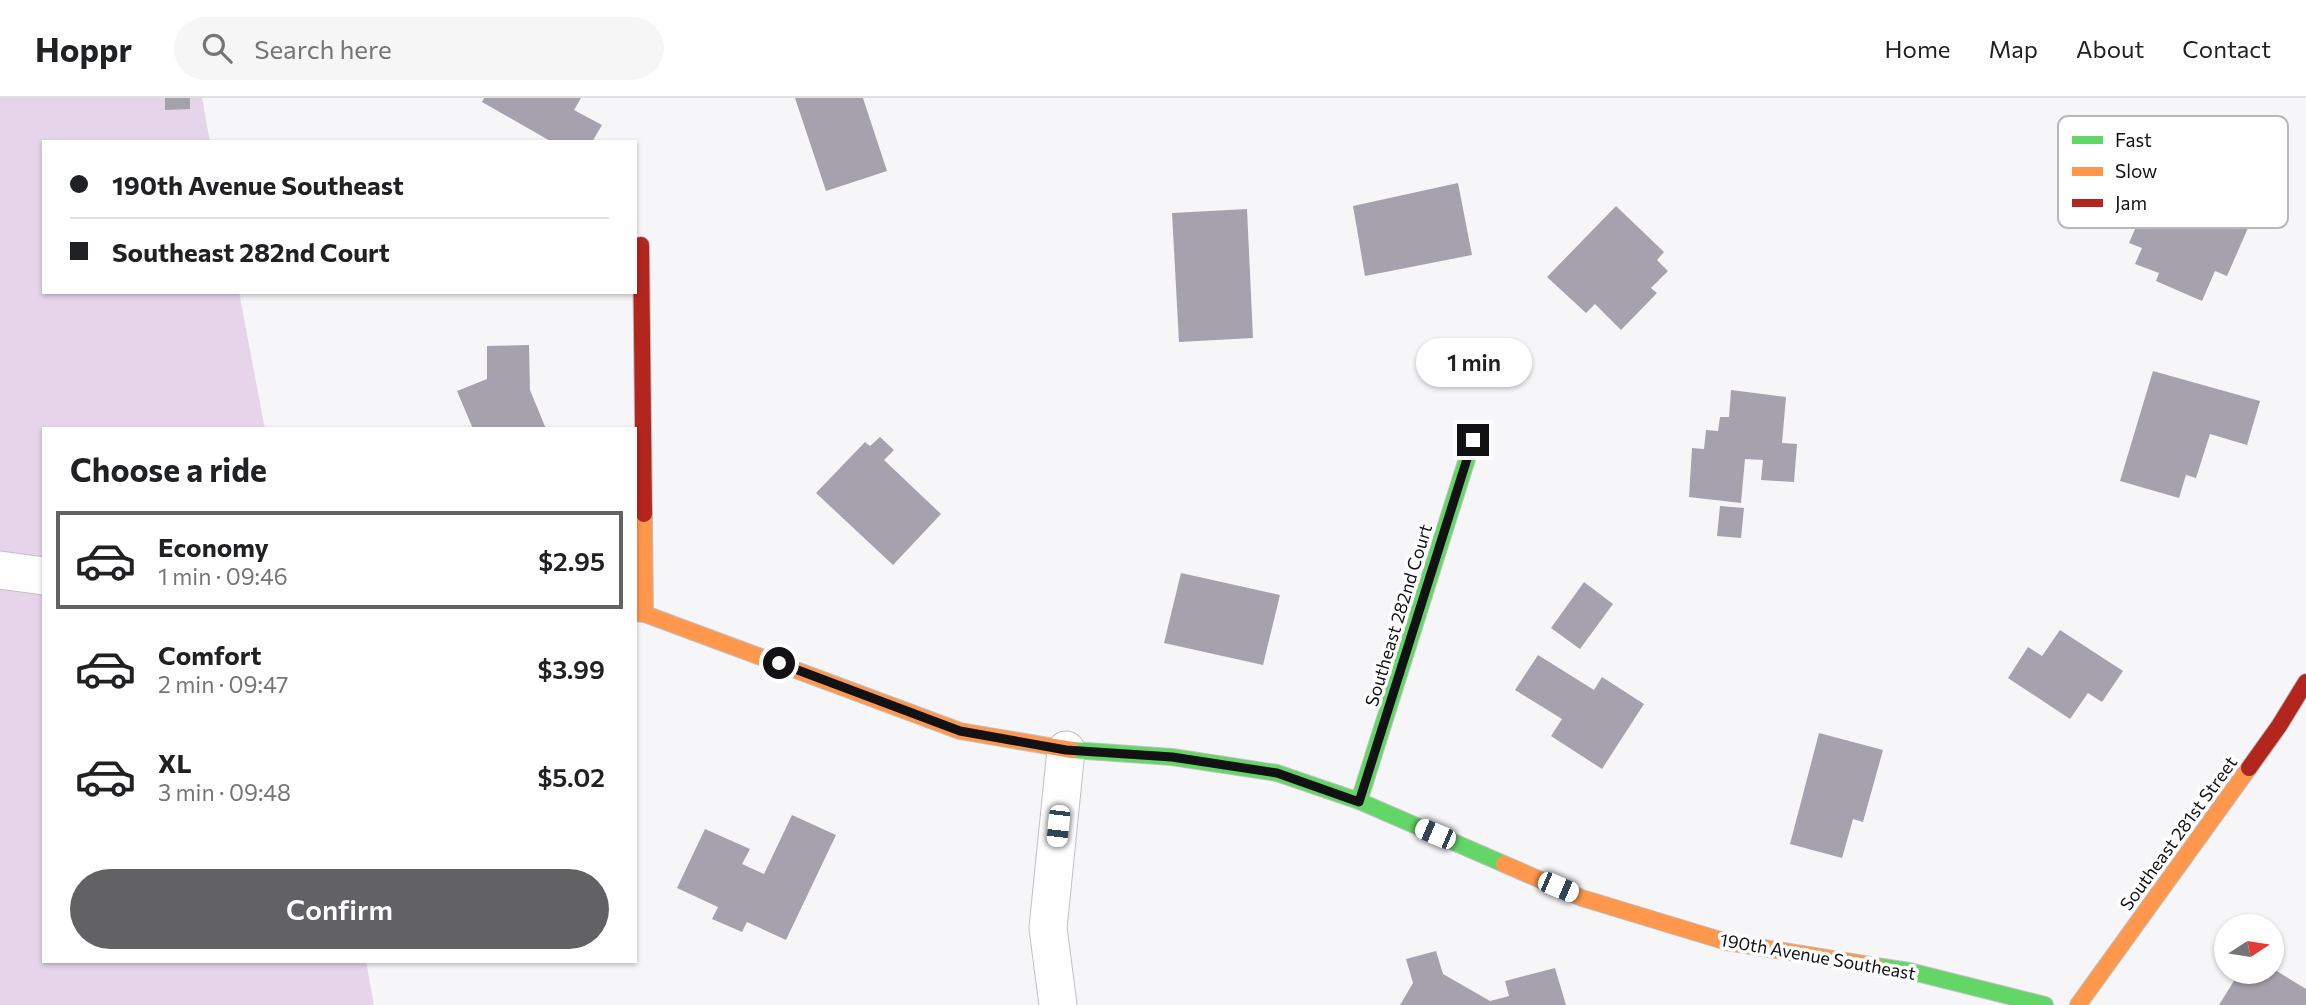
<!DOCTYPE html>
<meta charset="utf-8">
<style>
:root{--surface:#fff;--page:#f6f6f6;--text:#202124;--muted:#757577;--line:#e0e0e0;--accent:#626264}
body{margin:0;font-family:Commissioner,sans-serif;background:var(--page);color:var(--text);height:100vh;display:flex;flex-direction:column;font-size:26px;white-space:nowrap}
*{box-sizing:border-box;margin:0}
p{font-size:23px;color:var(--muted)}
.icon{flex:none;width:38px;height:38px;fill:none;stroke:currentColor;stroke-width:2;stroke-linecap:round;stroke-linejoin:round}
.map{position:relative;flex:1;overflow:hidden}
.sheet{position:absolute;left:42px;top:329px;width:595px;height:536px;display:flex;flex-direction:column;background:var(--surface);border-radius:0px;box-shadow:0 2px 5px #0004}
.sheet>*{flex:none}
.top-card{position:absolute;left:42px;top:42px;width:595px;height:154px;border-radius:0px;box-shadow:0 2px 5px #0004;display:grid;align-content:center;height:154px;padding:0 28px;background:var(--surface)}
.needle{width:46px;rotate:78deg}
.tools{position:absolute;left:2214px;top:816px;display:grid;gap:14px}
.tools a{display:grid;place-items:center;width:70px;height:70px;border-radius:50%;background:var(--surface);box-shadow:0 2px 5px #0004;font-size:35px}
.end{position:absolute;width:32px;height:32px;margin:-16px;border:9px solid #121214;background:#fff;box-shadow:0 0 0 4px #fff}
.from{border-radius:50%}
.bubble{position:absolute;height:49px;border-radius:24px;background:var(--surface);box-shadow:0 2px 5px #0004;font-size:23px;font-weight:600;line-height:49px;text-align:center}
.car{position:absolute;width:21px;height:42px;margin:-21px -10px;border-radius:9px;box-shadow:0 0 5px 2px #0007;background:linear-gradient(#fff 24%,#345 0 40%,#fff 0 76%,#345 0 86%,#fff 0)}
.top-card b{display:flex;align-items:center;gap:24px;height:66px;font-size:26px}
.top-card b+b{border-top:2px solid var(--line)}
.top-card i{width:18px;height:18px;background:var(--text)}
ul{padding:0;list-style:none}
li{display:flex;align-items:center;gap:21px;height:98px;margin:0 14px 10px;padding:0 14px;border:4px solid transparent;border-radius:0px}
li div{flex:1}
li b{display:block;font-size:26px}
li em{font-style:normal;font-weight:600}
li.active{border-color:var(--accent)}
li>.icon{width:63px;height:63px;stroke-width:1.5}
h2{padding:0 28px;font-size:32px;line-height:84px}
.primary-button{display:flex;gap:14px;margin-top:auto;padding:14px 28px}
.primary-button a{flex:1;height:80px;border-radius:42px;background:var(--accent);color:#fff;font-size:28px;font-weight:600;line-height:80px;text-align:center}
header{display:flex;align-items:center;gap:42px;box-sizing:border-box;height:98px;padding:0 35px;background:var(--surface);border-bottom:2px solid var(--line)}
header strong{font-size:33px}
nav{display:flex;gap:38px;margin-inline-start:auto;font-size:24px}
.search{width:490px;height:63px;background:var(--page);display:flex;align-items:center;gap:18px;box-sizing:border-box;padding:0 24px;border-radius:38px;color:var(--muted);font-size:26px}
.map>svg:first-child{display:block}
.green{fill:#e6d5ea}
.building{fill:#a6a2ad}
.lines{fill:none;stroke-linecap:round;stroke-linejoin:round}
.street-casing{stroke:#c1c1c3;stroke-width:39}
.fast-casing{stroke:#c1c1c3;stroke-width:18}
.slow-casing{stroke:#c1c1c3;stroke-width:18}
.jam-casing{stroke:#c1c1c3;stroke-width:18}
.street{stroke:#fefefe;stroke-width:37}
.fast{stroke:#63d668;stroke-width:16}
.slow{stroke:#ff974d;stroke-width:16}
.jam{stroke:#b3261e;stroke-width:16}
.route{stroke:#121214;stroke-width:9}
.labels{text-anchor:middle;dominant-baseline:central;stroke-width:7;stroke-linejoin:round;paint-order:stroke}
.street-label{font-size:18px;fill:#121214;stroke:#fff}
.key{fill:#fff;stroke:#b8b8b8;stroke-width:2}
.key-label{font-size:19px;fill:#121214}
</style>
<header>
<strong>Hoppr</strong>
<div class="search"><svg class="icon" aria-label="search" viewBox="0 0 24 24"><circle cx="10" cy="10" r="6"/><path d="M15 15l6 6"/></svg>Search here</div>
<nav><a>Home</a><a>Map</a><a>About</a><a>Contact</a></nav>
</header>
<div class="map">
<svg width="2306" height="907" viewBox="0 0 2306 907">
<rect width="100%" height="100%" fill="#f6f6f9"/>
<!-- green -->
<polygon class="green" points="0,0 202,0 210,44 44,44 44,194 239,194 265,331 44,331 44,863 366,863 374,907 0,907"/>
<!-- building -->
<g class="building">
<polygon points="165,0 190,0 190,11 165,12"/>
<polygon points="484,0 581,0 574,12 602,27 592,44 552,44 482,4"/>
<polygon points="795,0 863,0 887,73 826,93"/>
<polygon points="1458,85 1472,157 1365,178 1353,108"/>
<polygon points="2166,94 2248,130 2227,178 2215,173 2202,203 2156,183 2159,175 2135,166 2142,150 2129,145 2138,124 2150,130"/>
<polygon points="1616,108 1664,154 1657,162 1668,173 1651,190 1657,195 1621,232 1595,206 1586,215 1547,179"/>
<polygon points="1247,111 1253,240 1179,244 1172,115"/>
<polygon points="529,247 530,292 546,331 473,331 457,293 487,281 487,248"/>
<polygon points="2153,273 2260,303 2247,347 2210,336 2196,380 2186,377 2179,400 2120,383"/>
<polygon points="1731,292 1786,299 1782,345 1797,346 1794,384 1761,382 1763,362 1745,361 1741,405 1689,399 1692,350 1704,351 1706,332 1718,333 1720,319 1729,319"/>
<polygon points="880,339 894,352 884,362 941,416 893,467 816,395 865,344 870,348"/>
<polygon points="1720,408 1744,410 1741,440 1717,438"/>
<polygon points="1181,475 1280,497 1263,567 1164,545"/>
<polygon points="1584,484 1613,506 1580,551 1551,530"/>
<polygon points="2060,532 2123,573 2102,604 2088,595 2070,621 2008,580 2028,549 2042,558"/>
<polygon points="1538,557 1594,592 1602,579 1644,606 1602,671 1551,638 1562,621 1515,592"/>
<polygon points="1819,635 1883,652 1863,724 1853,721 1842,760 1790,746"/>
<polygon points="792,717 836,737 786,842 747,824 742,834 712,821 718,809 677,790 705,731 750,751 742,766 764,776"/>
<polygon points="1436,853 1443,876 1490,903 1509,898 1505,883 1555,870 1566,907 1400,907 1413,885 1406,861"/>
<polygon points="2272,870 2306,891 2306,907 2219,907 2240,873 2272,873"/>
</g>
<g class="lines">
<!-- street casing -->
<g class="street-casing">
<g id="street">
<polyline points="0,472 44,478"/>
<polyline points="1058,907 1048,830 1066,652"/>
</g>
</g>
<!-- fast casing -->
<g class="fast-casing">
<g id="fast">
<polyline points="1072,652 1172,659 1277,675 1359,703 1504,766"/>
<polyline points="1359,703 1473,342"/>
<polyline points="1876,868 1909,873 2045,907"/>
</g>
</g>
<!-- slow casing -->
<g class="slow-casing">
<g id="slow">
<polyline points="644,416 645,516"/>
<polyline points="635,515 645,516 960,633 1072,652"/>
<polyline points="1504,766 1582,800 1727,844 1876,868"/>
<polyline points="2078,907 2249,670"/>
</g>
</g>
<!-- jam casing -->
<g class="jam-casing">
<g id="jam">
<polyline points="641,147 644,416"/>
<polyline points="2249,670 2279,628 2306,584"/>
</g>
</g>
<!-- street -->
<use href="#street" class="street"/>
<!-- fast -->
<use href="#fast" class="fast"/>
<!-- slow -->
<use href="#slow" class="slow"/>
<!-- jam -->
<use href="#jam" class="jam"/>
</g>
<g class="lines">
<!-- route -->
<polyline class="route" points="779,565 960,633 1066,652 1172,659 1277,675 1359,704 1473,342"/>
</g>
<g class="labels">
<!-- street labels -->
<g class="street-label">
<text transform="translate(1398 517) rotate(-73)">Southeast 282nd Court</text>
<text transform="translate(2178 735) rotate(-54)">Southeast 281st Street</text>
<text transform="translate(1818 858) rotate(10)">190th Avenue Southeast</text>
</g>
</g>
<!-- legend -->
<rect x="2058" y="18" width="230" height="112" rx="10" class="key"/>
<rect x="2072" y="38" width="31" height="8" fill="#63d668"/>
<rect x="2072" y="69" width="31" height="9" fill="#ff974d"/>
<rect x="2072" y="101" width="31" height="8" fill="#b3261e"/>
<g class="key-label">
<text x="2115" y="49">Fast</text>
<text x="2115" y="80">Slow</text>
<text x="2115" y="112">Jam</text>
</g>
</svg>
<div class="tools">
<a><svg class="needle" viewBox="-14 -14 28 28"><path d="M0-13l5 13h-10z" fill="#e53935"/><path d="M0 13l5-13h-10z" fill="#757577"/></svg></a>
</div>
<i class="end from" style="left:779px;top:565px"></i>
<i class="end" style="left:1473px;top:342px"></i>
<div class="bubble" style="left:1416px;top:240px;width:116px">1 min</div>
<i class="car" style="left:1058px;top:728px;rotate:186deg"></i>
<i class="car" style="left:1435px;top:736px;rotate:293deg"></i>
<i class="car" style="left:1558px;top:789px;rotate:113deg"></i>
<div class="top-card">
<b><i class="from"></i>190th Avenue Southeast</b>
<b><i></i>Southeast 282nd Court</b>
</div>
<section class="sheet">
<h2>Choose a ride</h2>
<ul>
<li class="active"><svg class="icon" aria-label="car" viewBox="0 0 24 24"><path d="M5 17H2v-5l4-1 3-4h7l3 4 3 1v5h-3M9 17h6M6 11h13"/><circle cx="7" cy="17" r="2"/><circle cx="17" cy="17" r="2"/></svg><div><b>Economy</b><p>1 min · 09:46</p></div><em>$2.95</em></li>
<li><svg class="icon" aria-label="car" viewBox="0 0 24 24"><path d="M5 17H2v-5l4-1 3-4h7l3 4 3 1v5h-3M9 17h6M6 11h13"/><circle cx="7" cy="17" r="2"/><circle cx="17" cy="17" r="2"/></svg><div><b>Comfort</b><p>2 min · 09:47</p></div><em>$3.99</em></li>
<li><svg class="icon" aria-label="car" viewBox="0 0 24 24"><path d="M5 17H2v-5l4-1 3-4h7l3 4 3 1v5h-3M9 17h6M6 11h13"/><circle cx="7" cy="17" r="2"/><circle cx="17" cy="17" r="2"/></svg><div><b>XL</b><p>3 min · 09:48</p></div><em>$5.02</em></li>
</ul>
<div class="primary-button"><a>Confirm</a></div>
</section>
</div>
